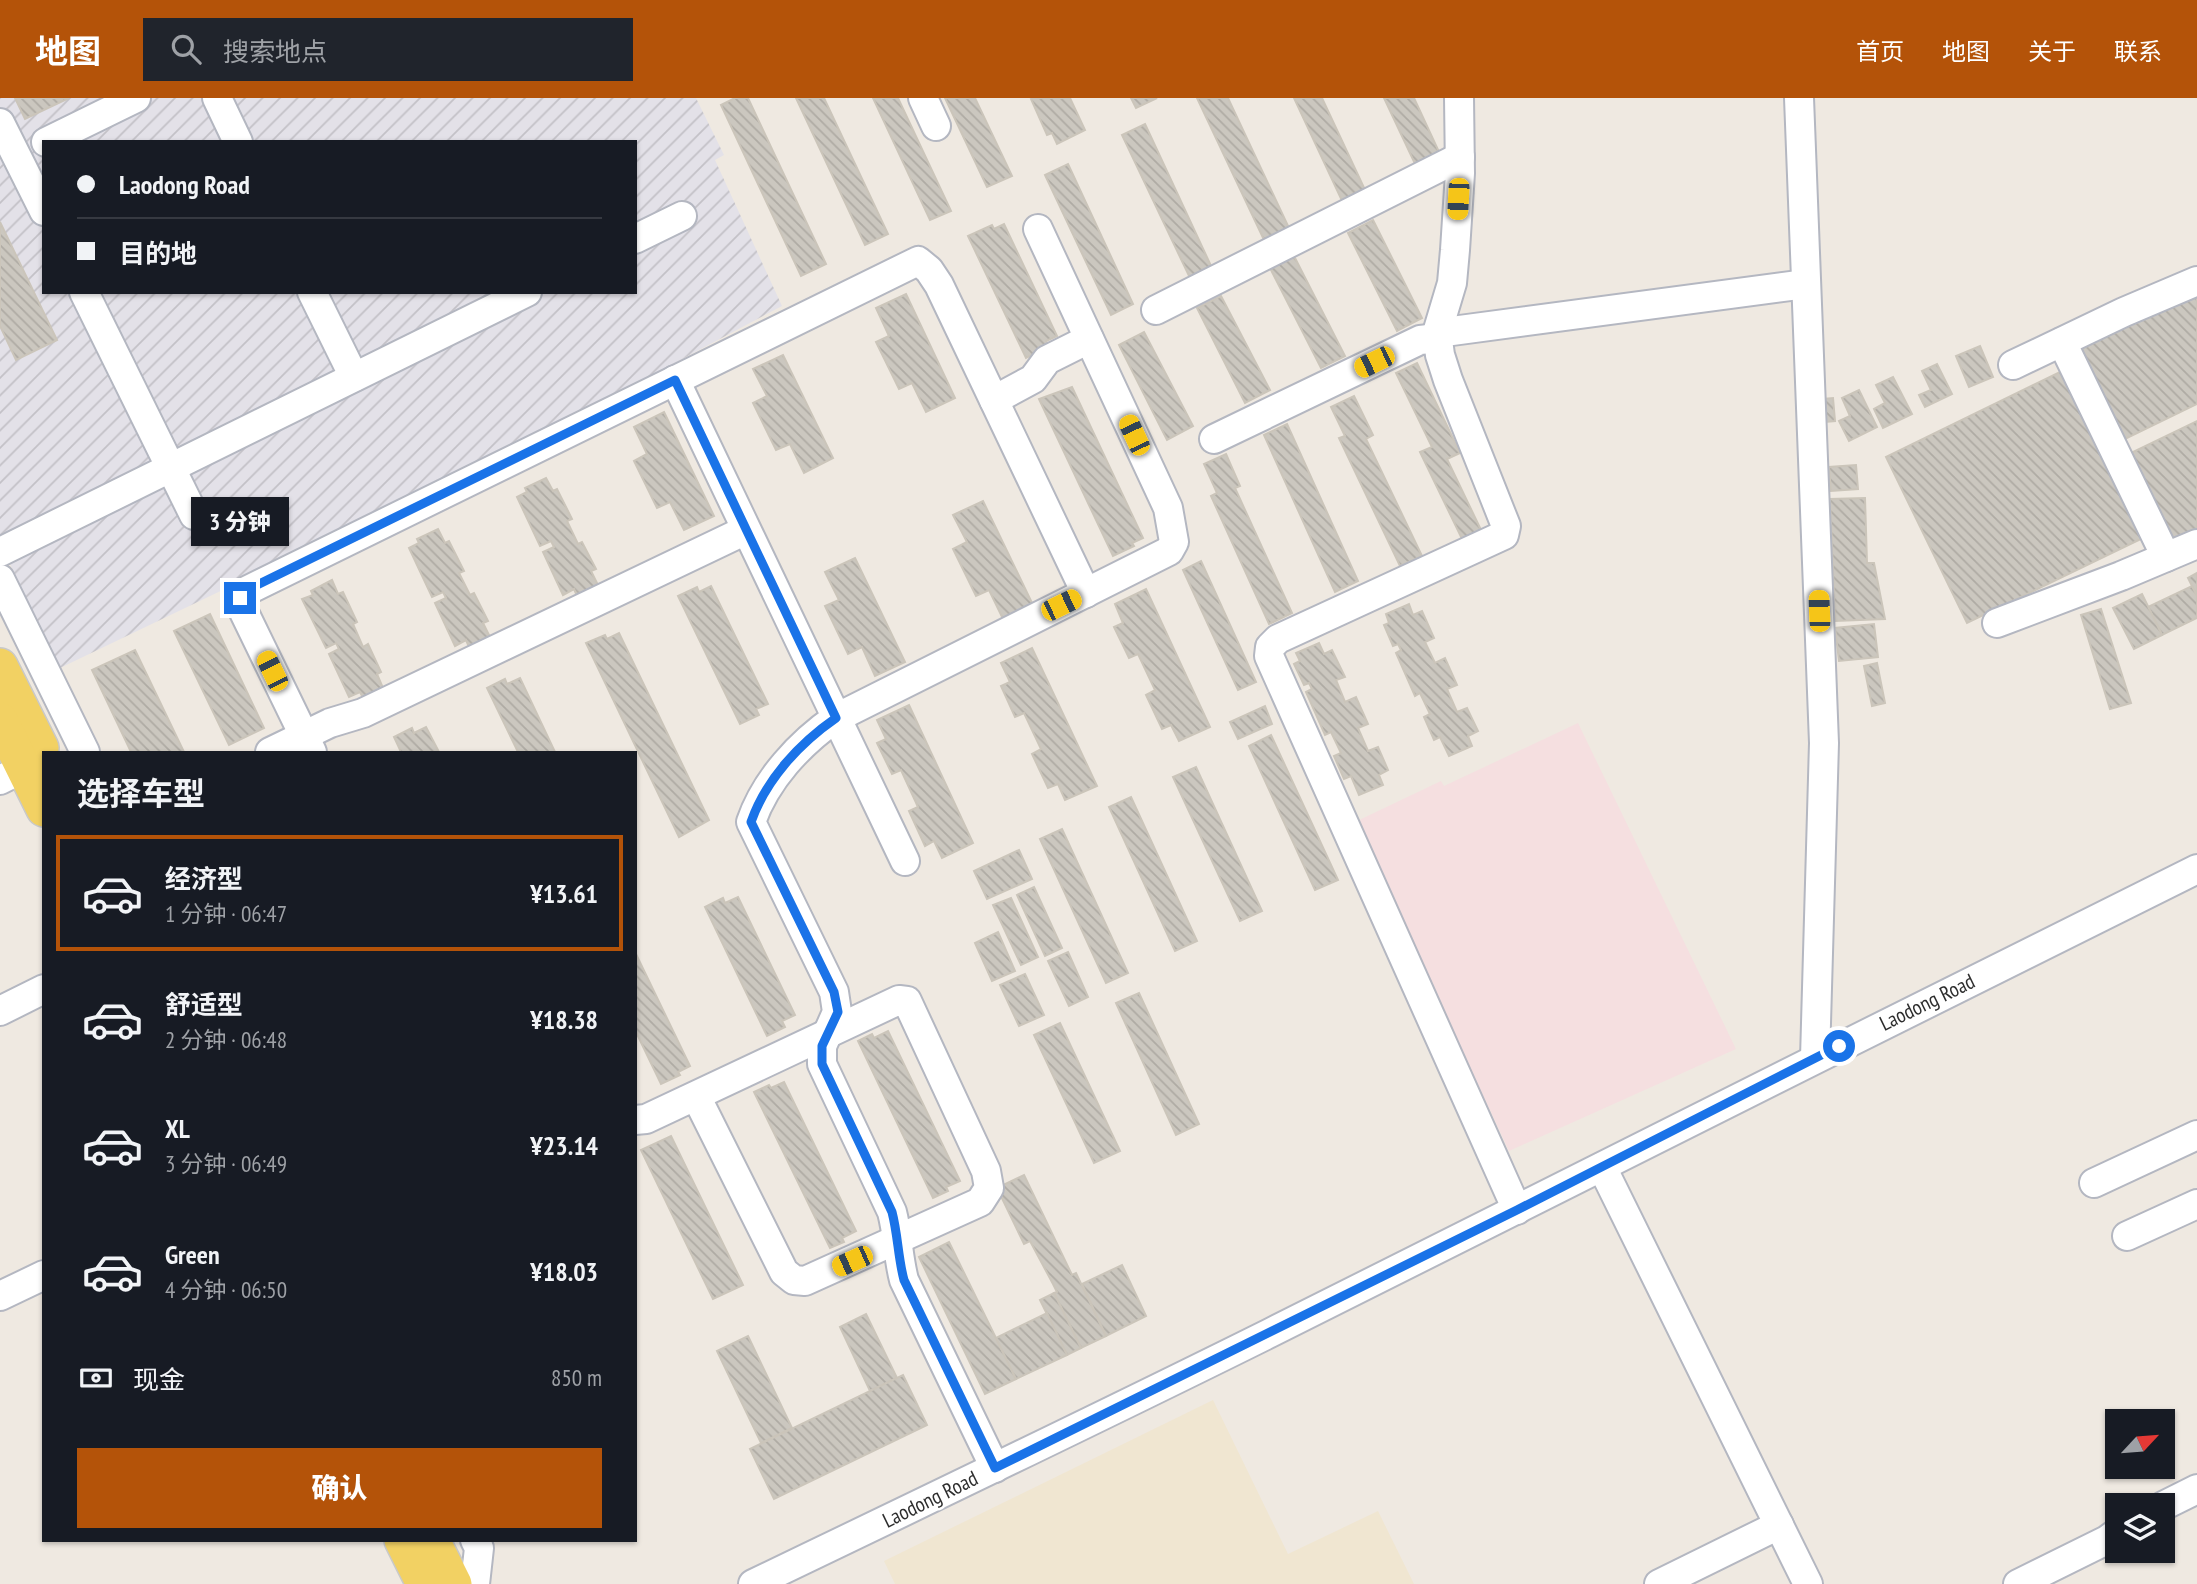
<!DOCTYPE html>
<html lang="zh">
<meta charset="utf-8">
<style>
:root{--surface:#171b24;--page:#20242c;--text:#f1f3f6;--muted:#9ea1a6;--line:#363941;--accent:#b45309}
body{margin:0;font-family:"PT Sans Narrow","Noto Sans SC",sans-serif;background:var(--page);color:var(--text);height:100vh;display:flex;flex-direction:column;font-size:26px;white-space:nowrap}
*{box-sizing:border-box;margin:0}
p{font-size:23px;color:var(--muted)}
.icon{flex:none;width:38px;height:38px;fill:none;stroke:currentColor;stroke-width:2;stroke-linecap:round;stroke-linejoin:round}
.map{position:relative;flex:1;overflow:hidden}
.side{position:absolute;left:42px;top:653px;width:595px;height:791px;display:flex;flex-direction:column;background:var(--surface);border-radius:0px;box-shadow:0 2px 5px #0004}
.side>*{flex:none}
.banner{position:absolute;left:42px;top:42px;width:595px;height:154px;border-radius:0px;box-shadow:0 2px 5px #0004;display:grid;align-content:center;height:154px;padding:0 35px;background:var(--surface)}
.needle{width:46px;rotate:64deg}
.buttons{position:absolute;left:2105px;top:1311px;display:grid;gap:14px}
.buttons a{display:grid;place-items:center;width:70px;height:70px;border-radius:0px;background:var(--surface);box-shadow:0 2px 5px #0004;font-size:35px}
.end{position:absolute;width:32px;height:32px;margin:-16px;border:9px solid #1a73e8;background:#fff;box-shadow:0 0 0 4px #fff}
.from{border-radius:50%}
.bubble{position:absolute;height:49px;border-radius:0px;background:var(--surface);box-shadow:0 2px 5px #0004;font-size:23px;font-weight:800;line-height:49px;text-align:center}
.car{position:absolute;width:21px;height:42px;margin:-21px -10px;border-radius:9px;box-shadow:0 0 5px 2px #0007;background:linear-gradient(#f5c518 24%,#345 0 40%,#f5c518 0 76%,#345 0 86%,#f5c518 0)}
.banner b{display:flex;align-items:center;gap:24px;height:66px;font-size:26px}
.banner b+b{border-top:2px solid var(--line)}
.banner i{width:18px;height:18px;background:var(--text)}
ul{padding:0;list-style:none}
li{display:flex;align-items:center;gap:21px;height:116px;margin:0 14px 10px;padding:0 21px;border:4px solid transparent;border-radius:0px}
li div{flex:1}
li b{display:block;font-size:26px}
li em{font-style:normal;font-weight:800}
li.on{border-color:var(--accent)}
li>.icon{width:63px;height:63px;stroke-width:1.5}
h2{padding:0 35px;font-size:32px;line-height:84px}
.pay{display:flex;align-items:center;gap:18px;height:77px;padding:0 35px;font-size:26px}
.pay p{margin-inline-start:auto}
.button{display:flex;gap:14px;margin-top:auto;padding:14px 35px}
.button a{flex:1;height:80px;border-radius:0px;background:var(--accent);color:#fff;font-size:28px;font-weight:800;line-height:80px;text-align:center}
header{display:flex;align-items:center;gap:42px;box-sizing:border-box;height:98px;padding:0 35px;background:var(--accent);color:#fff}
header strong{font-size:33px}
nav{display:flex;gap:38px;margin-inline-start:auto;font-size:24px}
.search{width:490px;height:63px;background:var(--page);display:flex;align-items:center;gap:18px;box-sizing:border-box;padding:0 24px;border-radius:0px;color:var(--muted);font-size:26px}
.map>svg:first-child{display:block}
.industrial{fill:url(#industrial-furrows);fill-rule:evenodd}
.education{fill:#f0e6d1}
.medical{fill:#f5dfe0}
.building{fill:url(#building-back-hatch);stroke:#cbc5ba;stroke-width:2}
.lines{fill:none;stroke-linecap:round;stroke-linejoin:round}
.minor-casing{stroke:#b4b7c1;stroke-width:32}
.major-casing{stroke:#c9c9c9;stroke-width:38}
.minor{stroke:#fff;stroke-width:28}
.major{stroke:#f2d163;stroke-width:35}
.route{stroke:#1a73e8;stroke-width:9}
.labels{text-anchor:middle;dominant-baseline:central;stroke-width:5;stroke-linejoin:round;paint-order:stroke}
.street-label{font-size:21px;fill:#2e2e2e;stroke:#fff}
</style>
<header>
<strong>地图</strong>
<div class="search"><svg class="icon" aria-label="search" viewBox="0 0 24 24"><circle cx="10" cy="10" r="6"/><path d="M15 15l6 6"/></svg>搜索地点</div>
<nav><a>首页</a><a>地图</a><a>关于</a><a>联系</a></nav>
</header>
<div class="map">
<svg width="2197" height="1486" viewBox="0 0 2197 1486">
<defs>
<pattern id="industrial-furrows" width="10" height="10" patternUnits="userSpaceOnUse" patternTransform="scale(1.75)"><rect width="10" height="10" fill="#e3e1e8"/><path d="M-1 1l2-2M0 10L10 0M9 11l2-2" fill="none" stroke="#c3c1c7"/></pattern>
<pattern id="building-back-hatch" width="6" height="6" patternUnits="userSpaceOnUse" patternTransform="scale(1.75)"><rect width="6" height="6" fill="#cbc7bf"/><path d="M-1 5l2 2M0 0l6 6M5-1l2 2" fill="none" stroke="#afaba4"/></pattern>
</defs>
<rect width="100%" height="100%" fill="#efe9e1"/>
<!-- industrial -->
<path class="industrial" d="M 0,0 L 696,0 L 724,57 L 715,62 L 782,208 L 652,277 L 655,285 L 60,570 L 0,445 ZM 44,44 L 635,44 L 635,194 L 44,194 Z"/>
<!-- education -->
<polygon class="education" points="1213,1302 1288,1456 1378,1413 1414,1486 895,1486 884,1463"/>
<!-- medical -->
<polygon class="medical" points="1578,625 1736,951 1509,1053 1355,724 1441,683 1444,688"/>
<!-- building -->
<g class="building">
<polygon points="15,0 69,0 25,21"/>
<polygon points="735,0 748,0 826,166 801,178 721,7"/>
<polygon points="796,0 824,0 888,136 865,147"/>
<polygon points="873,0 898,0 951,113 930,122"/>
<polygon points="945,0 975,0 1012,78 987,89"/>
<polygon points="1033,0 1070,0 1085,32 1057,46 1052,35 1047,37 1031,1"/>
<polygon points="1131,0 1157,0 1136,10"/>
<polygon points="1197,0 1228,0 1289,130 1264,142"/>
<polygon points="1294,0 1322,0 1366,94 1343,105"/>
<polygon points="1384,0 1414,0 1440,56 1416,68"/>
<polygon points="1145,26 1212,170 1190,180 1122,37"/>
<polygon points="1068,66 1133,206 1111,217 1045,77"/>
<polygon points="1373,122 1422,220 1397,233 1348,135"/>
<polygon points="0,124 57,242 16,262 0,228"/>
<polygon points="1004,126 1057,238 1046,243 1049,249 1026,260 968,138 992,127 994,131"/>
<polygon points="1294,158 1345,258 1321,270 1270,170"/>
<polygon points="2197,194 2197,306 2123,342 2079,252"/>
<polygon points="906,196 955,300 926,314 912,285 899,291 876,244 889,238 876,210"/>
<polygon points="1221,198 1270,292 1245,305 1197,210"/>
<polygon points="1144,234 1193,328 1167,342 1119,247"/>
<polygon points="1980,248 1993,279 1969,289 1956,258"/>
<polygon points="783,257 833,360 804,375 790,346 776,352 753,305 767,298 753,271"/>
<polygon points="1417,265 1460,355 1447,361 1482,434 1463,443 1420,354 1432,349 1396,275"/>
<polygon points="1937,266 1952,296 1925,309 1919,297 1931,292 1922,273"/>
<polygon points="2064,272 2145,439 1967,525 1886,359"/>
<polygon points="1893,279 1912,316 1883,330 1874,311 1885,305 1876,287"/>
<polygon points="1072,289 1143,440 1132,445 1134,448 1113,458 1039,301"/>
<polygon points="1859,292 1877,329 1849,343 1839,323 1850,318 1842,300"/>
<polygon points="1354,298 1373,337 1366,341 1422,458 1400,468 1339,340 1345,338 1331,309"/>
<polygon points="1833,300 1835,323 1825,324 1823,301"/>
<polygon points="664,314 714,418 684,432 670,404 657,410 634,363 647,356 634,329"/>
<polygon points="2197,323 2197,434 2174,445 2131,355"/>
<polygon points="1287,326 1358,483 1335,494 1264,337"/>
<polygon points="1226,356 1240,388 1235,390 1292,515 1269,526 1211,398 1217,395 1204,366"/>
<polygon points="1856,367 1858,391 1831,393 1829,369"/>
<polygon points="546,380 553,393 557,391 572,421 567,423 578,446 582,444 596,471 591,473 598,487 577,498 574,491 563,497 543,454 554,449 551,443 540,448 517,399 527,394 525,390"/>
<polygon points="1865,400 1867,465 1874,465 1885,521 1835,523 1830,401"/>
<polygon points="983,403 1033,507 1003,521 989,492 976,498 953,451 967,444 953,417"/>
<polygon points="438,431 445,445 449,443 464,473 459,475 470,497 474,495 488,523 483,525 490,539 469,549 466,542 455,548 435,505 446,500 443,494 432,499 409,450 419,445 417,441"/>
<polygon points="855,460 905,564 875,578 862,549 848,556 825,508 839,502 825,474"/>
<polygon points="1201,463 1256,584 1238,592 1183,472"/>
<polygon points="2197,475 2197,498 2188,480"/>
<polygon points="332,482 338,496 343,494 357,524 353,526 363,549 368,546 381,574 377,576 383,590 363,600 360,594 349,599 329,556 339,551 336,545 326,550 302,501 313,497 311,493"/>
<polygon points="711,488 768,606 756,611 759,617 740,626 678,498 697,489 699,494"/>
<polygon points="2192,488 2197,498 2197,520 2162,537 2148,509"/>
<polygon points="1146,491 1210,629 1179,643 1171,627 1162,631 1146,597 1155,592 1138,556 1129,560 1114,529 1123,525 1115,506"/>
<polygon points="2142,496 2162,537 2134,551 2113,510"/>
<polygon points="1409,506 1413,517 1422,513 1434,540 1425,544 1435,565 1445,560 1457,587 1447,591 1457,614 1467,610 1478,633 1468,638 1472,648 1449,658 1440,639 1434,642 1424,619 1430,616 1420,595 1415,598 1396,555 1401,552 1398,546 1393,548 1384,527 1389,525 1386,516"/>
<polygon points="2101,511 2131,605 2110,611 2081,517"/>
<polygon points="210,516 264,630 229,647 174,533"/>
<polygon points="1874,526 1878,559 1839,563 1835,530"/>
<polygon points="619,535 709,722 679,739 586,545 605,537 607,541"/>
<polygon points="1319,545 1324,556 1332,552 1345,579 1336,582 1345,604 1356,599 1368,626 1358,630 1368,653 1378,649 1388,672 1379,677 1383,687 1359,697 1351,678 1344,681 1334,658 1341,655 1331,634 1325,637 1306,594 1312,591 1309,585 1304,587 1294,566 1300,563 1296,555"/>
<polygon points="1032,550 1097,688 1065,702 1058,686 1048,690 1032,656 1041,651 1024,615 1015,619 1001,588 1010,584 1001,565"/>
<polygon points="135,552 184,654 131,654 92,572"/>
<polygon points="1877,565 1885,605 1872,608 1864,568"/>
<polygon points="520,580 555,654 518,654 487,590 505,581 507,586"/>
<polygon points="909,607 973,745 942,760 934,743 925,748 909,713 918,709 901,672 892,676 877,645 886,641 877,622"/>
<polygon points="1265,608 1272,626 1238,641 1230,624"/>
<polygon points="426,629 439,654 401,654 394,639 412,630 414,635"/>
<polygon points="1271,637 1338,782 1315,792 1249,648"/>
<polygon points="1196,669 1262,813 1240,823 1173,679"/>
<polygon points="1131,699 1197,843 1175,853 1109,709"/>
<polygon points="1062,731 1128,875 1106,885 1040,741"/>
<polygon points="1019,752 1032,781 987,801 974,773"/>
<polygon points="1034,789 1062,850 1045,858 1017,797"/>
<polygon points="738,799 795,917 782,923 785,929 767,938 705,809 723,800 725,805"/>
<polygon points="1011,800 1038,859 1021,867 993,807"/>
<polygon points="998,834 1015,873 992,883 975,845"/>
<polygon points="635,854 690,968 678,974 680,977 661,986 635,932"/>
<polygon points="1068,854 1088,899 1069,908 1048,863"/>
<polygon points="1025,876 1044,917 1019,928 1000,887"/>
<polygon points="1139,895 1199,1026 1176,1037 1116,905"/>
<polygon points="1060,925 1120,1053 1094,1065 1034,937"/>
<polygon points="888,933 960,1083 946,1089 948,1093 933,1100 858,943 872,936 874,940"/>
<polygon points="784,984 856,1133 842,1140 844,1144 830,1150 754,994 769,987 771,990"/>
<polygon points="671,1038 743,1187 713,1201 641,1052"/>
<polygon points="1024,1077 1072,1177 1076,1175 1106,1238 1081,1250 1054,1195 1057,1194 1053,1186 1030,1143 1024,1146 997,1090"/>
<polygon points="949,1144 1016,1281 985,1296 919,1159"/>
<polygon points="1122,1167 1146,1218 1106,1238 1082,1186"/>
<polygon points="1054,1195 1081,1250 1067,1257 1040,1202"/>
<polygon points="1047,1215 1067,1257 1016,1281 996,1240"/>
<polygon points="866,1216 897,1280 870,1293 840,1229"/>
<polygon points="748,1238 792,1330 761,1345 717,1253"/>
<polygon points="903,1277 927,1327 774,1401 750,1351"/>
</g>
<g class="lines">
<!-- minor casing -->
<g class="minor-casing">
<g id="minor">
<polyline points="217,0 238,44"/>
<polyline points="923,0 936,28"/>
<polyline points="1459,0 1460,75 1455,152 1452,185 1437,235 1440,257 1448,282 1506,428 1504,437 1278,541 1270,549 1269,558 1517,1112"/>
<polyline points="1799,0 1824,645 1815,960"/>
<polyline points="0,25 44,113"/>
<polyline points="46,44 136,0"/>
<polyline points="635,141 682,118"/>
<polyline points="84,194 194,417"/>
<polyline points="312,194 354,279"/>
<polyline points="1156,212 1460,59"/>
<polyline points="1437,235 1806,186"/>
<polyline points="2062,244 2166,459"/>
<polyline points="2013,267 2124,214 2197,183"/>
<polyline points="675,282 905,763"/>
<polyline points="994,302 1033,281 1047,262 1089,241"/>
<polyline points="1214,341 1420,242 1438,240"/>
<polyline points="0,454 527,194"/>
<polyline points="0,481 85,654"/>
<polyline points="1997,525 2121,478 2197,446"/>
<polyline points="270,654 330,625 363,615 746,432"/>
<polyline points="312,654 241,508 240,500 244,494 918,163 929,172 939,187 1086,495"/>
<polyline points="0,682 24,670"/>
<polyline points="0,913 44,891"/>
<polyline points="635,1022 646,1021 899,902 907,903 986,1073 989,1090 980,1104 805,1183 794,1182 784,1174 696,998"/>
<polyline points="1602,1069 1808,1486"/>
<polyline points="2094,1085 2197,1037"/>
<polyline points="2127,1138 2197,1106"/>
<polyline points="0,1198 44,1177"/>
<path d="M 995,1370 L 904,1182 C 898,1159 898,1137 892,1114 L 822,966 L 822,948 L 837,914 L 834,894 L 751,724 C 766,681 800,645 836,620 L 1169,453 L 1174,444 L 1168,410 L 1038,131"/>
<polyline points="2163,1408 2197,1391"/>
<polyline points="475,1442 479,1450 475,1486"/>
<path d="M 753,1486 C 926,1403 1099,1320 1270,1235 C 1580,1081 1887,924 2197,771"/>
<polyline points="1659,1486 1779,1427"/>
<polyline points="2018,1486 2107,1442 2118,1434"/>
</g>
</g>
<!-- major casing -->
<g class="major-casing">
<g id="major">
<polyline points="0,568 41,650"/>
<polyline points="0,622 44,711"/>
<polyline points="402,1442 424,1486"/>
<polyline points="432,1442 454,1486"/>
</g>
</g>
<!-- minor -->
<use href="#minor" class="minor"/>
<!-- major -->
<use href="#major" class="major"/>
</g>
<g class="lines">
<!-- route -->
<path class="route" d="M 240,500 L 244,494 L 253,489 L 675,282 L 836,620 C 800,645 766,681 751,724 L 834,894 L 838,914 L 822,948 L 822,966 L 892,1114 C 898,1137 898,1160 904,1182 L 995,1370 L 1517,1112 L 1839,948"/>
</g>
<g class="labels">
<!-- street labels -->
<g class="street-label">
<text transform="translate(1927 904) rotate(-26)">Laodong Road</text>
<text transform="translate(930 1401) rotate(-26)">Laodong Road</text>
</g>
</g>
</svg>
<div class="buttons">
<a><svg class="needle" viewBox="-14 -14 28 28"><path d="M0-13l5 13h-10z" fill="#e53935"/><path d="M0 13l5-13h-10z" fill="#9ea1a6"/></svg></a>
<a><svg class="icon" aria-label="layers" viewBox="0 0 24 24"><path d="M12 4l9 5-9 5-9-5zM3 14l9 5 9-5"/></svg></a>
</div>
<i class="end from" style="left:1839px;top:948px"></i>
<i class="end" style="left:240px;top:500px"></i>
<div class="bubble" style="left:191px;top:399px;width:98px">3 分钟</div>
<i class="car" style="left:1458px;top:101px;rotate:183deg"></i>
<i class="car" style="left:1374px;top:264px;rotate:244deg"></i>
<i class="car" style="left:1134px;top:337px;rotate:335deg"></i>
<i class="car" style="left:1061px;top:507px;rotate:64deg"></i>
<i class="car" style="left:1819px;top:513px;rotate:358deg"></i>
<i class="car" style="left:272px;top:573px;rotate:334deg"></i>
<i class="car" style="left:852px;top:1163px;rotate:246deg"></i>
<div class="banner">
<b><i class="from"></i>Laodong Road</b>
<b><i></i>目的地</b>
</div>
<section class="side">
<h2>选择车型</h2>
<ul>
<li class="on"><svg class="icon" aria-label="car" viewBox="0 0 24 24"><path d="M5 17H2v-5l4-1 3-4h7l3 4 3 1v5h-3M9 17h6M6 11h13"/><circle cx="7" cy="17" r="2"/><circle cx="17" cy="17" r="2"/></svg><div><b>经济型</b><p>1 分钟 · 06:47</p></div><em>¥13.61</em></li>
<li><svg class="icon" aria-label="car" viewBox="0 0 24 24"><path d="M5 17H2v-5l4-1 3-4h7l3 4 3 1v5h-3M9 17h6M6 11h13"/><circle cx="7" cy="17" r="2"/><circle cx="17" cy="17" r="2"/></svg><div><b>舒适型</b><p>2 分钟 · 06:48</p></div><em>¥18.38</em></li>
<li><svg class="icon" aria-label="car" viewBox="0 0 24 24"><path d="M5 17H2v-5l4-1 3-4h7l3 4 3 1v5h-3M9 17h6M6 11h13"/><circle cx="7" cy="17" r="2"/><circle cx="17" cy="17" r="2"/></svg><div><b>XL</b><p>3 分钟 · 06:49</p></div><em>¥23.14</em></li>
<li><svg class="icon" aria-label="car" viewBox="0 0 24 24"><path d="M5 17H2v-5l4-1 3-4h7l3 4 3 1v5h-3M9 17h6M6 11h13"/><circle cx="7" cy="17" r="2"/><circle cx="17" cy="17" r="2"/></svg><div><b>Green</b><p>4 分钟 · 06:50</p></div><em>¥18.03</em></li>
</ul>
<div class="pay"><svg class="icon" aria-label="cash" viewBox="0 0 24 24"><path d="M3 7h18v10H3z"/><circle cx="12" cy="12" r="2"/></svg>现金<p>850 m</p></div>
<div class="button"><a>确认</a></div>
</section>
</div>
